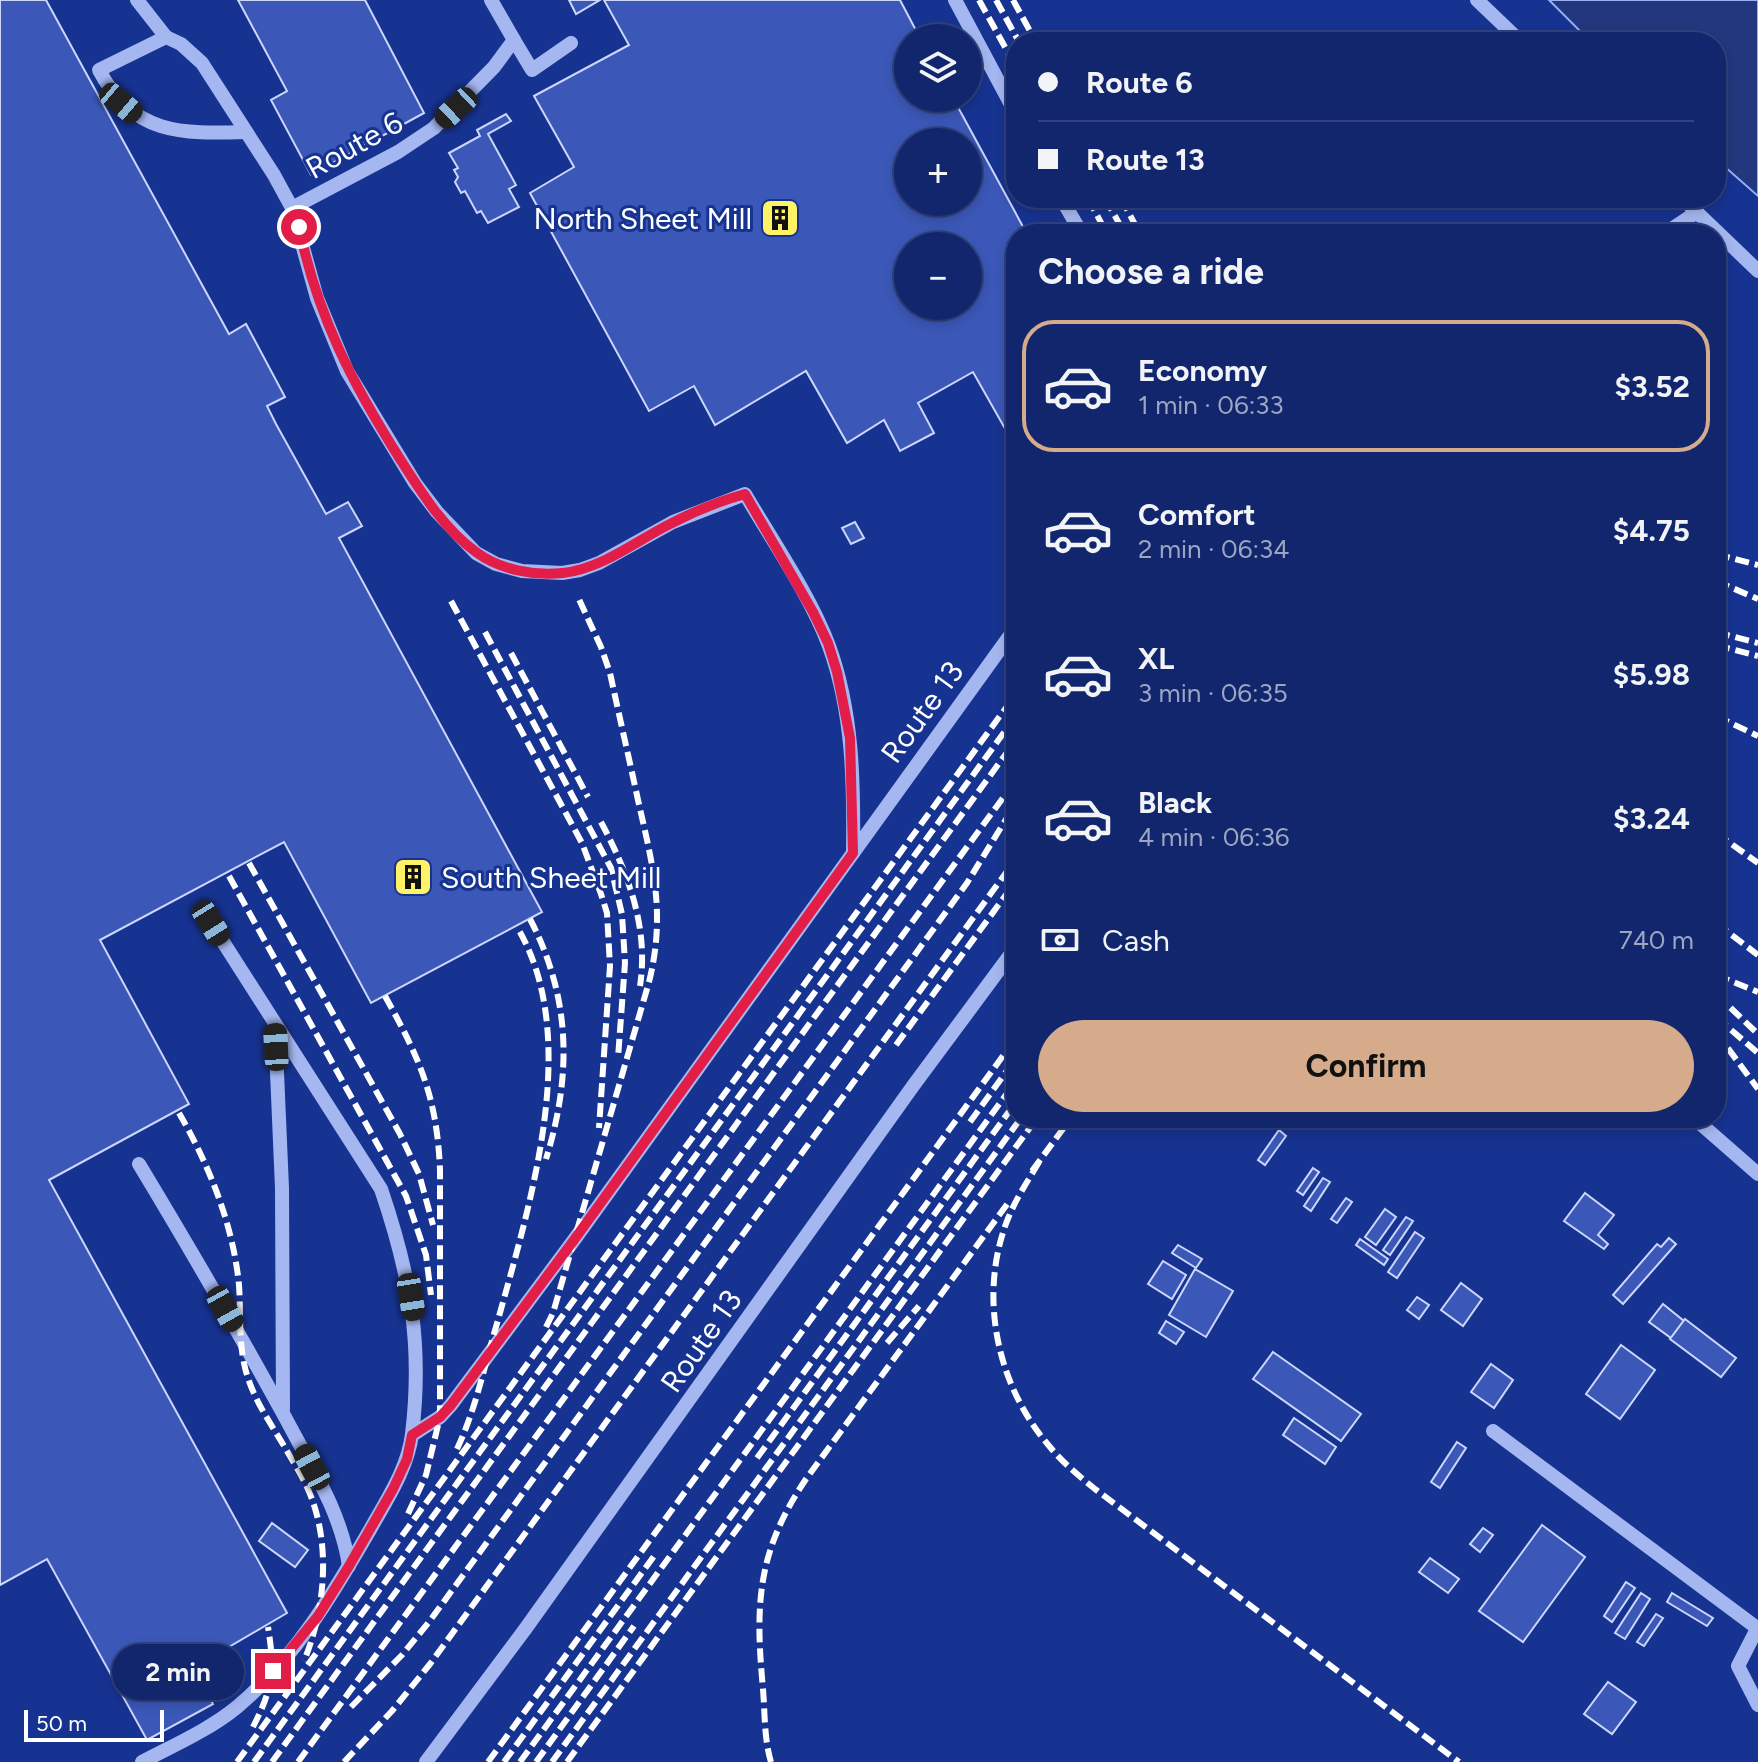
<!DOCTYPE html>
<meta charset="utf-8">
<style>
:root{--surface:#11266d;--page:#1e3275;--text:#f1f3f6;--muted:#9ca5c2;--line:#304380;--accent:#d6ab8b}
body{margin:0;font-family:Figtree,sans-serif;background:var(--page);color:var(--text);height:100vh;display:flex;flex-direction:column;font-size:30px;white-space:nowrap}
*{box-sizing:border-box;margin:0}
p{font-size:26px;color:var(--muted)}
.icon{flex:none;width:44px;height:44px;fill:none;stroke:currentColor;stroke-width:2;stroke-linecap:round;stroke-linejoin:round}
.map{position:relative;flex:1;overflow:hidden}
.side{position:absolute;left:1006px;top:224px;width:720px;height:904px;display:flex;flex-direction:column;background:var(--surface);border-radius:32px;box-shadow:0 4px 12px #0003,0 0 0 2px var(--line)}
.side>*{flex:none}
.guide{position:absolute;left:1006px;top:32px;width:720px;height:176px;border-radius:32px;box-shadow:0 4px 12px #0003,0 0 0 2px var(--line);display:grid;align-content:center;height:176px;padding:0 32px;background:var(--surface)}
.tools{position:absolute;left:894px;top:24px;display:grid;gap:16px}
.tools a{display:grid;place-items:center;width:88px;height:88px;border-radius:50%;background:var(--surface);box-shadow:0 4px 12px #0003,0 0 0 2px var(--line);font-size:40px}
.scale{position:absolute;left:24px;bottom:20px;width:140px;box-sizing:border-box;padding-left:8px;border:4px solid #fff;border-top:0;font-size:22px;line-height:28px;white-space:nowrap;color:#fff;-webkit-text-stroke:6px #173391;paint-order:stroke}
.end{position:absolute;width:36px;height:36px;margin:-18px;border:10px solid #e11d48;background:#fff;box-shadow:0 0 0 4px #fff}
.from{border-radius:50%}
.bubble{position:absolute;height:56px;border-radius:28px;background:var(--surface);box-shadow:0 4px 12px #0003,0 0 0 2px var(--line);font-size:26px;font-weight:700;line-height:56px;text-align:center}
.car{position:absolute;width:24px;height:48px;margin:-24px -12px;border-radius:10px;box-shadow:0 0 6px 2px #0007;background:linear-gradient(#222 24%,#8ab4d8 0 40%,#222 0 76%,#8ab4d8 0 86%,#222 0)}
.guide b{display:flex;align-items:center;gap:28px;height:76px;font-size:30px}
.guide b+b{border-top:2px solid var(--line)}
.guide i{width:20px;height:20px;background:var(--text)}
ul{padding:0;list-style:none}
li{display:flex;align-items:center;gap:24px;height:132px;margin:0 16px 12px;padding:0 16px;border:4px solid transparent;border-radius:32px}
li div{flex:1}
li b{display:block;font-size:30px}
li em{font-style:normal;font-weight:700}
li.selected{border-color:var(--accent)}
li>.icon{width:72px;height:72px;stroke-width:1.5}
h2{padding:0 32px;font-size:36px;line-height:96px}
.pay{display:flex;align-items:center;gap:20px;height:88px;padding:0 32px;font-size:30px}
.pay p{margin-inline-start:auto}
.primary-button{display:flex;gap:16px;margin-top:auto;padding:16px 32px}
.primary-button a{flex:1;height:92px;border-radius:48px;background:var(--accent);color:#111;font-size:32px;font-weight:700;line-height:92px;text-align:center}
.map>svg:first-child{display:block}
.water{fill:#22377e;stroke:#97aff3;stroke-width:2}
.building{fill:#3b58b8;stroke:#ccd7fb;stroke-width:2;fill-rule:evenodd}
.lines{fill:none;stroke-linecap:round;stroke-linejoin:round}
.minor{stroke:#a5b7f0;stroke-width:14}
.rail{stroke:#fff;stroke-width:6;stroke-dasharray:14 6;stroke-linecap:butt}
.route{stroke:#e11d48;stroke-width:10}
.labels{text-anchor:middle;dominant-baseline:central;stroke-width:6;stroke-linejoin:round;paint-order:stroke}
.street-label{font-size:30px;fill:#fff;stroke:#173391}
.poi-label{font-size:30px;fill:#fff;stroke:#173391;text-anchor:end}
</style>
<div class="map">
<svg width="1758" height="1762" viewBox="0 0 1758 1762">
<rect width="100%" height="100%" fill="#173391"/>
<!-- water -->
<polygon class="water" points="1549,0 1758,0 1758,196 1716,159 1716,42 1591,42"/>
<!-- building -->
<g class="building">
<polygon points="0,0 46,0 229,334 246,324 285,397 267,406 276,424 326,514 348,502 362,526 339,538 542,912 371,1003 284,842 100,940 189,1104 49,1180 287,1613 193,1668 213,1704 147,1740 47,1559 0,1585"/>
<polygon points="238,0 365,0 424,113 311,175 271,100 287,91"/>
<polygon points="569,0 600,0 576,14"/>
<path d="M 604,0 L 900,0 L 920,38 L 908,38 L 908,98 L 953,98 L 1027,234 L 1016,234 L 1016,448 L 973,372 L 918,403 L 934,433 L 900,451 L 884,420 L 847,443 L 806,371 L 715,425 L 694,386 L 649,411 L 530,193 L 574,167 L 534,96 L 629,45 ZM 908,142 L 968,142 L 968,202 L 908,202 ZM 908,246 L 968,246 L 968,306 L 908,306 Z"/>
<polygon points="506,114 511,121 488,134 516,185 509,189 519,207 488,223 481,211 477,213 465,191 461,193 455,182 458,177 454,170 458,168 449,153 480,136 477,130"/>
<polygon points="855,522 864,538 851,544 842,528"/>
<polygon points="1279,1130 1286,1136 1265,1165 1258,1160"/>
<polygon points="1313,1168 1319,1172 1303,1195 1297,1191"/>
<polygon points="1323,1178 1330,1182 1311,1211 1304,1206"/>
<polygon points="1585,1193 1614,1215 1598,1235 1608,1244 1604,1249 1564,1221"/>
<polygon points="1346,1198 1352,1202 1337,1223 1331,1219"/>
<polygon points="1385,1209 1396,1217 1376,1245 1365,1237"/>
<polygon points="1406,1217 1413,1221 1390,1255 1383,1250"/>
<polygon points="1415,1232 1424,1238 1397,1278 1388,1272"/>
<polygon points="1669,1238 1676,1244 1623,1304 1613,1295 1657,1244 1661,1247"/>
<polygon points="1360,1239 1388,1259 1384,1265 1356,1245"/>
<polygon points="1178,1245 1202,1259 1196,1268 1172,1253"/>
<polygon points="1163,1261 1186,1275 1172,1299 1148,1284"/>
<polygon points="1195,1269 1233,1291 1206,1337 1169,1315"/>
<polygon points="1461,1283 1482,1299 1463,1326 1441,1310"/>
<polygon points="1417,1297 1429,1305 1419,1319 1407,1310"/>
<polygon points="1663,1304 1684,1321 1671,1338 1649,1322"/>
<polygon points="1685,1319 1736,1358 1721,1377 1670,1339"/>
<polygon points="1166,1321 1184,1332 1176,1344 1159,1333"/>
<polygon points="1621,1345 1655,1370 1620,1419 1586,1394"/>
<polygon points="1273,1352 1361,1414 1341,1441 1253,1379"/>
<polygon points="1491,1364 1513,1380 1494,1408 1471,1392"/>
<polygon points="1294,1418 1336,1447 1325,1464 1283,1435"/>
<polygon points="1457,1442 1466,1448 1440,1488 1431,1482"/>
<polygon points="272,1523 308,1550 295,1567 259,1541"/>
<polygon points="1542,1525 1585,1557 1523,1642 1479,1611"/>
<polygon points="1483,1528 1493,1535 1480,1552 1470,1544"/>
<polygon points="1430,1558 1459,1579 1448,1593 1419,1572"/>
<polygon points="1626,1582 1635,1588 1612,1622 1604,1616"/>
<polygon points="1641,1593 1650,1599 1625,1639 1615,1633"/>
<polygon points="1672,1593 1713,1618 1707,1626 1667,1602"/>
<polygon points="1656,1614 1663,1618 1644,1646 1637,1642"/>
<polygon points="1608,1682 1636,1702 1612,1734 1584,1714"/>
</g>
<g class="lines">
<!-- minor -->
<g class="minor">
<path d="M 137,0 L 166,37 L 181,44 L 202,63 L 274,175 L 292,208 L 317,298 L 347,371 L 415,483 L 437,512 L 476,553 L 496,564 L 522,571 L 562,573 L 580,570 L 599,563 L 673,522 L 745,494 C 772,540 811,597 829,646 C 853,712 854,783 853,853"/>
<polyline points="955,0 1016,114"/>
<polyline points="1477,0 1521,42"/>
<path d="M 166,37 L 99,70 C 133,135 181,134 246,132"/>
<polyline points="514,40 532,70 571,43"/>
<polyline points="1061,198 1082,234"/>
<polyline points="1682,198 1758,271"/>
<polyline points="292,208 398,152 434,128 494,67 514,40 491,0"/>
<polyline points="1664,234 1697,212"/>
<polyline points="275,1026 282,1188 283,1409"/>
<polyline points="1694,1118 1758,1174"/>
<path d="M 139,1164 C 189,1247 238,1331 285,1417 C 310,1465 341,1511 349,1566"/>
<polyline points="1493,1431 1757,1628"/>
<polyline points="412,1435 440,1417 451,1405 574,1240 1016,627"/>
<polyline points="1758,1627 1738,1666 1758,1705"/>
<path d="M 142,1762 C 174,1745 209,1730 237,1707 C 295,1659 334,1592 371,1528 C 387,1499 408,1468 412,1434 C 423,1344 410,1274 381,1189 L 211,923"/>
<polyline points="426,1762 526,1628 913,1086 1016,947"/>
</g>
<!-- rail -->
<g class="rail">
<polyline points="979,0 1016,67"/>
<polyline points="996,0 1019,42"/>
<polyline points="1013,0 1036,42"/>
<polyline points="1088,198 1107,234"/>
<polyline points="1105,198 1125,234"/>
<polyline points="1121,198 1140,234"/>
<polyline points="1716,554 1758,565"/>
<polyline points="1716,581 1758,599"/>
<polyline points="451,601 582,843 601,894 607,913 610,966 599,1128"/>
<polyline points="485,632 611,868 622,914 625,963 618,1058"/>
<polyline points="1716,632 1758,643"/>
<polyline points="1716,645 1758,656"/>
<polyline points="511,653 588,797"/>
<polyline points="1716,716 1758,736"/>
<path d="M 601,822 C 628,873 649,927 640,986"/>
<polyline points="1716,833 1758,863"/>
<polyline points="249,863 400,1134 419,1174 433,1225"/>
<polyline points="229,876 406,1196 426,1255 431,1295"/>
<path d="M 530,919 C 571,998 572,1075 546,1159"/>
<polyline points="1716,923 1758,955"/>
<polyline points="1716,975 1758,992"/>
<polyline points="1716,994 1758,1034"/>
<path d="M 385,996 C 420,1059 437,1097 440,1170 L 440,1417 L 426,1475 L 407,1516"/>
<polyline points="1716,1017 1758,1053"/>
<polyline points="1716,1032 1758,1089"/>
<polyline points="896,1045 1016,881"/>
<path d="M 179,1113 C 209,1165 233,1224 239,1285 C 241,1315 238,1346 247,1375 C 255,1402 273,1427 287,1451 C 295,1465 304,1479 310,1494 C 331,1546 325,1610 304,1661"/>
<polyline points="970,1122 1016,1058"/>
<path d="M 1039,1162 C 1029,1179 1017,1197 1009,1216 C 977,1293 996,1385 1050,1447 C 1063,1463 1079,1476 1095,1489 L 1459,1762"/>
<polyline points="1032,1171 1071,1118"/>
<path d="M 546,1327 L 553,1313 L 649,982 C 666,914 653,866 638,800 C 629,758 619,715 610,673 L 601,647 L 577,595"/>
<polyline points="887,1343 919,1306"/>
<path d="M 457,1449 C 476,1409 485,1363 498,1320 C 530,1204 583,1037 517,927"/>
<polyline points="757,1458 1016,1102"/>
<polyline points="351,1707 402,1655 429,1622 967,883 1016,803"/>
<path d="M 253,1727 C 273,1688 275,1670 268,1627"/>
<polyline points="237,1762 1016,694"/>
<polyline points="254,1762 1016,716"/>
<polyline points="272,1762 1016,740"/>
<polyline points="298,1762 1016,780"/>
<polyline points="344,1762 392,1711 430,1664 1016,859"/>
<polyline points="488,1762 1016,1038"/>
<polyline points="504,1762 657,1552"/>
<polyline points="520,1762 1016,1081"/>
<polyline points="536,1762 634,1626"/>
<polyline points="552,1762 1021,1118"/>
<polyline points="567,1762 1037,1118"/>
<path d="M 771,1762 C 764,1739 765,1713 763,1689 C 755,1604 757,1552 806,1479 L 1008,1203"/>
</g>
</g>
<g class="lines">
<!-- route -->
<path class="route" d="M 273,1671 L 318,1616 L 349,1566 L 393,1489 L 407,1459 L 412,1435 L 440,1417 L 451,1405 L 574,1240 L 853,853 L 850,738 L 837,672 L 828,643 L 813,612 L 745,494 C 720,501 695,511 672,523 C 637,540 602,569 563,573 C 534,576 500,570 476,552 C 444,529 421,492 400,459 C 352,383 317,315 299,227"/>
</g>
<!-- icons -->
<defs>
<g id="building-square" transform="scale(2)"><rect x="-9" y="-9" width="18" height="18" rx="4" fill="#fff264" stroke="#173391"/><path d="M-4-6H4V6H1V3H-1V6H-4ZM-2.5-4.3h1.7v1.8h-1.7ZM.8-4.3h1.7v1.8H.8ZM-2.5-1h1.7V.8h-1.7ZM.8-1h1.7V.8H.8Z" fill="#111"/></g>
</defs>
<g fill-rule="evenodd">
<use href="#building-square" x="780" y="218"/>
<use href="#building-square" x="413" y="877"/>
</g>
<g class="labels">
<!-- street labels -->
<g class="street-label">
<text transform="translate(354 145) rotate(-29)">Route 6</text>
<text transform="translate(922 712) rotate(-54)">Route 13</text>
<text transform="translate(701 1341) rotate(-55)">Route 13</text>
</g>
<!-- poi labels -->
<g class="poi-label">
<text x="752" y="218">North Sheet Mill</text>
<text x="441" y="877" text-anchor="start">South Sheet Mill</text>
</g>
</g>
</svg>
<div class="tools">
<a><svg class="icon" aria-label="layers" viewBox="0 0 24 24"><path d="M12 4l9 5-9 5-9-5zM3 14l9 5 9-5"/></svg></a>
<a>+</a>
<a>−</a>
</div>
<div class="scale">50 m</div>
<i class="end from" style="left:299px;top:227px"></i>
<i class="end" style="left:273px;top:1671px"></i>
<div class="bubble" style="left:112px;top:1644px;width:132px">2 min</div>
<i class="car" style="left:121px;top:103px;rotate:130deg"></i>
<i class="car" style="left:456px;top:108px;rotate:227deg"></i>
<i class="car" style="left:211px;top:923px;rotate:148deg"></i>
<i class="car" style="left:276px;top:1047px;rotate:357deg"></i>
<i class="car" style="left:411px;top:1297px;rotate:171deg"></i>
<i class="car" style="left:225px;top:1309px;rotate:151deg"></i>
<i class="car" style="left:312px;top:1467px;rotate:332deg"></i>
<div class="guide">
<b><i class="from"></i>Route 6</b>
<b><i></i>Route 13</b>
</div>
<section class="side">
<h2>Choose a ride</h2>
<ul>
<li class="selected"><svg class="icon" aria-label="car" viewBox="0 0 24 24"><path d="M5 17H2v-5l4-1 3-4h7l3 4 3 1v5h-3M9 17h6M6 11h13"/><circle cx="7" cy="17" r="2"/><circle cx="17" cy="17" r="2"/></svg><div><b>Economy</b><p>1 min · 06:33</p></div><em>$3.52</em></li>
<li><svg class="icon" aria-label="car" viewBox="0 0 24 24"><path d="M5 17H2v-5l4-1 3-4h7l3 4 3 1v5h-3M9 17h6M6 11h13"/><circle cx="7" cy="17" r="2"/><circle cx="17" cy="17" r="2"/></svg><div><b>Comfort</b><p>2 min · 06:34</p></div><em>$4.75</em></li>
<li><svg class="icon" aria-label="car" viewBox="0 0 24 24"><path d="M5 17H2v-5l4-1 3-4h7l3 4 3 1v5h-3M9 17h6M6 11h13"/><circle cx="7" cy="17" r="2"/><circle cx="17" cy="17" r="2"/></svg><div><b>XL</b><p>3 min · 06:35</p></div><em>$5.98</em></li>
<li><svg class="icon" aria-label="car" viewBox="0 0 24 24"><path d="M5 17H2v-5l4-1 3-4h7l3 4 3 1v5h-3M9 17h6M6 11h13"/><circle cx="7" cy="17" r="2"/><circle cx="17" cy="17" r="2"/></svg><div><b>Black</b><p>4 min · 06:36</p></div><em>$3.24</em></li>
</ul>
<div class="pay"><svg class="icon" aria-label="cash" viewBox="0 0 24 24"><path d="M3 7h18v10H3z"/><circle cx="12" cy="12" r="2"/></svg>Cash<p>740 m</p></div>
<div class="primary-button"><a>Confirm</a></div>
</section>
</div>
